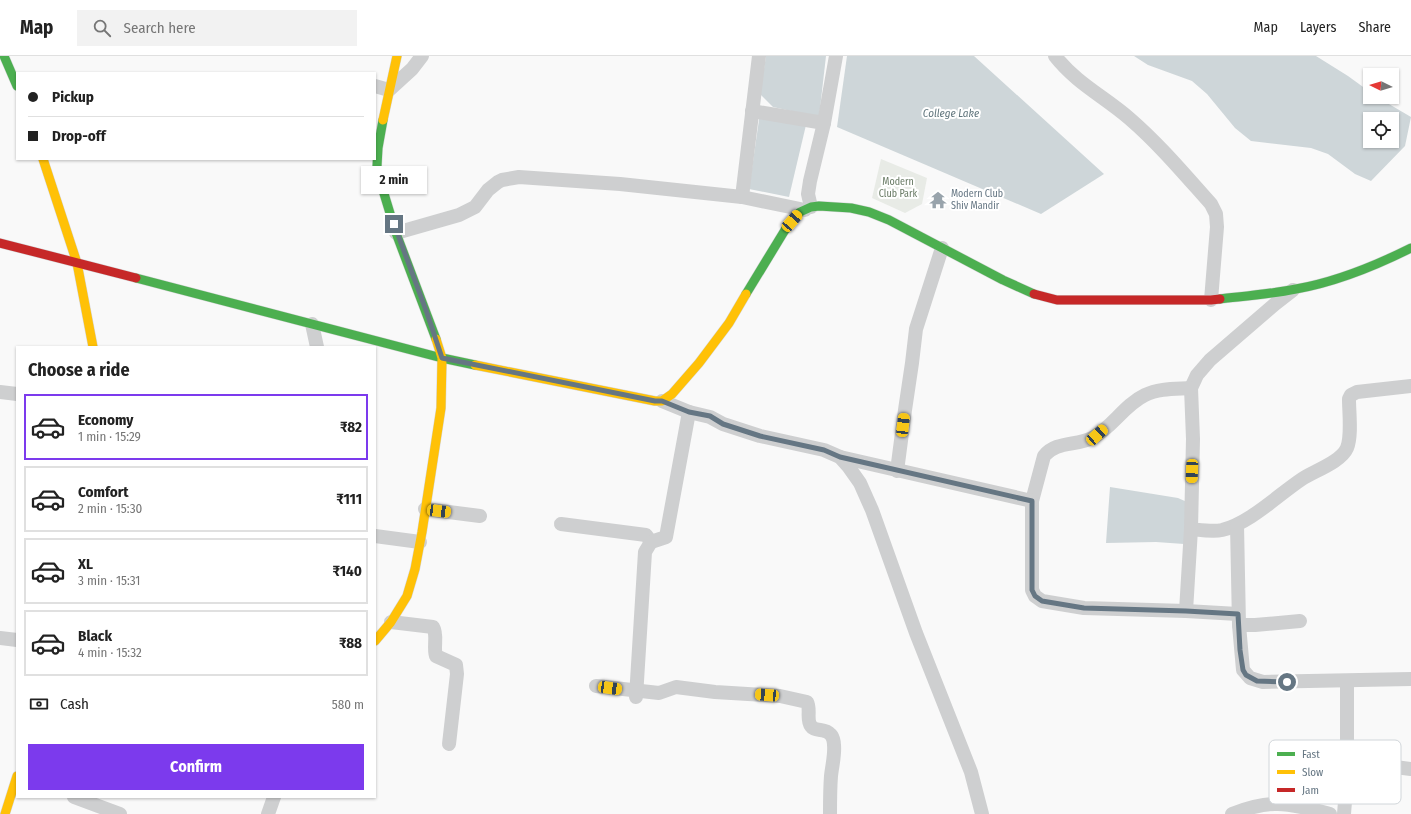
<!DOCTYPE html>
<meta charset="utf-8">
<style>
:root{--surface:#fff;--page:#f2f2f2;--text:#222;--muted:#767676;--line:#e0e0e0;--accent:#7c3aed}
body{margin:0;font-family:"Fira Sans Condensed",sans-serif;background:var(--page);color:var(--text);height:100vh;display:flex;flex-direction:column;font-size:15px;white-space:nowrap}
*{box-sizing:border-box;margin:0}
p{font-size:13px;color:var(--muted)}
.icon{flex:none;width:22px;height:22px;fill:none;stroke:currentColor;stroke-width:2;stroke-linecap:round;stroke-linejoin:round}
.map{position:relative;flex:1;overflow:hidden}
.drawer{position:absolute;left:16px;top:290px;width:360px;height:452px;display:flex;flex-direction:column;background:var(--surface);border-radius:0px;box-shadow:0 1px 3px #0004}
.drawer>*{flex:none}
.banner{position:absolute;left:16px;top:16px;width:360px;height:88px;border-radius:0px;box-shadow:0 1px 3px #0004;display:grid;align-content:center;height:88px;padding:0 12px;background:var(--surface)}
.needle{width:26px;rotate:275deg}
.tools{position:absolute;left:1363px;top:12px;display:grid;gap:8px}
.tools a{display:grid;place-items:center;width:36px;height:36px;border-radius:0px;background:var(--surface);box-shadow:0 1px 3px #0004;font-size:20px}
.end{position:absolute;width:18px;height:18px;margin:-9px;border:5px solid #657683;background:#fff;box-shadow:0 0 0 2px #fff}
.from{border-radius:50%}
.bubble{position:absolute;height:28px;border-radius:0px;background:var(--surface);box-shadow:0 1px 3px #0004;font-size:13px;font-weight:700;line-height:28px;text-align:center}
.car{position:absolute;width:12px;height:24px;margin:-12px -6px;border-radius:5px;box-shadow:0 0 3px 1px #0007;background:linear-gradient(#f5c518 24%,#345 0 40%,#f5c518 0 76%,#345 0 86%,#f5c518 0)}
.banner b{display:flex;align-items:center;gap:14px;height:38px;font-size:15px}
.banner b+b{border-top:1px solid var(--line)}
.banner i{width:10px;height:10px;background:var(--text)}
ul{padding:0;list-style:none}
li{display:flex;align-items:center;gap:12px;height:66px;margin:0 8px 6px;padding:0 4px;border:2px solid var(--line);border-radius:0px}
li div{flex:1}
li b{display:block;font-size:15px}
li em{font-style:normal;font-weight:700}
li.on{border-color:var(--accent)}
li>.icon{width:36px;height:36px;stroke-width:1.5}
h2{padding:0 12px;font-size:18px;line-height:48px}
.pay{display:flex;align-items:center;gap:10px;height:44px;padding:0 12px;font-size:15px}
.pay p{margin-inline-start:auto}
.action{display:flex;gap:8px;margin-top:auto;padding:8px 12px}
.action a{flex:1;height:46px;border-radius:0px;background:var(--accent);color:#fff;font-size:16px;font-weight:700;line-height:46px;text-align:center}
header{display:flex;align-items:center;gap:24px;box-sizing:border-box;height:56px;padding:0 20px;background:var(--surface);border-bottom:1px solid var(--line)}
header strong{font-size:19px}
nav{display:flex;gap:22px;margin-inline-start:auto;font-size:14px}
.search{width:280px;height:36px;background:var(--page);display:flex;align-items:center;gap:10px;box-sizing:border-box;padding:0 14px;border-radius:0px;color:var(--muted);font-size:15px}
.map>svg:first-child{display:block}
.green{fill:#e8ebe6}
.water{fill:#ced6d9;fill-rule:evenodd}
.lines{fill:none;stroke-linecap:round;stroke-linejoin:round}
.fast-casing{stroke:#d5d6d7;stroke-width:10}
.slow-casing{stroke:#d5d6d7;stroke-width:10}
.jam-casing{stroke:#d5d6d7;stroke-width:10}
.street{stroke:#cecfd0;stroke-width:14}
.fast{stroke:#4caf50;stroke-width:9}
.slow{stroke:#ffc107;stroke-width:9}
.jam{stroke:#c62828;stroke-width:9}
.route{stroke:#657683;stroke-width:5}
.labels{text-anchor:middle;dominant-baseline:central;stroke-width:4;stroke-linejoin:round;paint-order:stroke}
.park-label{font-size:10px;fill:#687a64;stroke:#fff}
.poi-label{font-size:10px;fill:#657683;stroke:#fff;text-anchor:start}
.water-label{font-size:11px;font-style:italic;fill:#60757c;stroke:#fff}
.key{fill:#fff;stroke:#d1d6da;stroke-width:1}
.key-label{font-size:11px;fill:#657683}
</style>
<header>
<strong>Map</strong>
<div class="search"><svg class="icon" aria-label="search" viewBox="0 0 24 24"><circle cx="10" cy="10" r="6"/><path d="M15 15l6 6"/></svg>Search here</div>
<nav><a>Map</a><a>Layers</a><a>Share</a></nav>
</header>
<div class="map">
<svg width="1411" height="758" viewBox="0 0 1411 758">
<rect width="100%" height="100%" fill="#f9f9f9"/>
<!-- green -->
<polygon class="green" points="881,103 927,122 922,148 905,157 872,142"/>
<!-- water -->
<g class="water">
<polygon points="766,0 826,0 819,61 773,51 760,38"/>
<polygon points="847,0 974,0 1104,118 1041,158 837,71"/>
<path d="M 1134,0 L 1316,0 L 1348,20 L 1370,36 L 1370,41 L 1377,41 L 1411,61 L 1405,90 L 1371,125 L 1355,118 L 1328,98 L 1311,92 L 1251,85 L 1235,72 L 1207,38 L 1192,25 L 1148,9 ZM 1370,63 L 1392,63 L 1392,85 L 1370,85 Z"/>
<polygon points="760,57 806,69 789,141 749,133"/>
<polygon points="1110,431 1178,442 1187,446 1184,488 1156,486 1106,487"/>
</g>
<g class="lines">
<!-- fast casing -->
<g class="fast-casing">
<g id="fast">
<polyline points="4,0 17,30"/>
<polyline points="383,64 378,92 377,110 382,131 396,177 436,283"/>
<polyline points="136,222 442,302 475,309"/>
<polyline points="746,238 785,174 800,156 811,151 819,150 851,152 869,156 889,164 1003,224 1034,238"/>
<path d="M 1220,243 C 1246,240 1271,238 1296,233 C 1336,226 1375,210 1411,192"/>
</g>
</g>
<!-- slow casing -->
<g class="slow-casing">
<g id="slow">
<polyline points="383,64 397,0"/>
<polyline points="43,103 77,207 93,291"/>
<polyline points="475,309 655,345 662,345 672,338 699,307 729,267 746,238"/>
<polyline points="375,585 391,566 407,540 415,513 422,476 441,352 442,302 436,283"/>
<polyline points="5,758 17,720"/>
</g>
</g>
<!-- jam casing -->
<g class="jam-casing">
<g id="jam">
<polyline points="0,187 136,222"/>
<polyline points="1034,238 1057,244 1211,244 1220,243"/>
</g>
</g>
<!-- street -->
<g class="street">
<path d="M 1055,0 C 1077,28 1105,41 1130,63 C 1160,89 1185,119 1211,148 L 1216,158 L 1217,171 L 1211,244"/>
<polyline points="375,30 389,34 412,13 422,0"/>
<polyline points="752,55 824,67"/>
<polyline points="742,141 759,0"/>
<polyline points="811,151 808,138 810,125 824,67 836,0"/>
<polyline points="396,177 459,159 475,151 488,134 498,126 502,124 519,121 620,128 742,141 805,154"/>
<path d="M 1293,234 L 1275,248 L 1210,304 L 1197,319 L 1191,332 L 1193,383 L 1191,473 C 1201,474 1213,476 1222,474 C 1250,467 1278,439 1302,423 C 1314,415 1341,406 1347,392 C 1352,380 1349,357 1349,343 L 1351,339 L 1357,336 L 1411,330"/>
<polyline points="312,268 317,291"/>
<path d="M 1191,332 C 1176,333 1159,332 1145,339 C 1124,349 1112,372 1092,382 C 1076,390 1056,385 1044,400 L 1032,445 L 1032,534 L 1035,540 L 1042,545 L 1084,552 L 1186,555 L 1238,558"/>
<polyline points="0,336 17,338"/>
<polyline points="662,345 689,356 710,361 723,368 760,380 824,394 840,401 848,410 860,427 872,454 916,577 971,716 982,758"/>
<polyline points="840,401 1032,445"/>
<polyline points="897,415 905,354 912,307 916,273 942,192"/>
<polyline points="425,453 480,460"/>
<polyline points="561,468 646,479 651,486"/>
<polyline points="1237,469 1239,569 1243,614 1250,622 1263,626 1411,623"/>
<polyline points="375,480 420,486"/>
<polyline points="1186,555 1191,473"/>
<path d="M 391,566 L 433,571 C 438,579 433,591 436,600 L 456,609 L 457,618 L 449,688"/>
<polyline points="1239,569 1255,569 1300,565"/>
<polyline points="0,582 17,584"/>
<path d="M 596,630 L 659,637 L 676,631 L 715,636 L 780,640 L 807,646 C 811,653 806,664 811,670 C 815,676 825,672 830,678 C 833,680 834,686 834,689 C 835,699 832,710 831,720 C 830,733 830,746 830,758"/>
<polyline points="636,641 645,496 651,486 666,481 689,356"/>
<polyline points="1347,710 1395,711 1411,713"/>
<polyline points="74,741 120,758"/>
<polyline points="268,758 274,741"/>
<path d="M 1232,758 C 1245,753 1260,748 1275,748 C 1290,747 1315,754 1330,758"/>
<polyline points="1344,758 1347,721 1347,625"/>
</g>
<!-- fast -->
<use href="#fast" class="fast"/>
<!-- slow -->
<use href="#slow" class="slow"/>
<!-- jam -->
<use href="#jam" class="jam"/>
</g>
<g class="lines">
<!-- route -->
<polyline class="route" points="394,168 427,257 442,302 655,345 662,345 689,356 710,360 723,368 760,380 824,394 840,401 1032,445 1032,534 1035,540 1042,545 1084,552 1186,555 1238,558 1240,594 1243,614 1246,619 1257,625 1287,626"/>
</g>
<!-- icons -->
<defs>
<g id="temple-bare" transform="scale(1.38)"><path d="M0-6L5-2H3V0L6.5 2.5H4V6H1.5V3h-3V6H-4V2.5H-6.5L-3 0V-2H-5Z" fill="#99a4ac" stroke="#fff" stroke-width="2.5" paint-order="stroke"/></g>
</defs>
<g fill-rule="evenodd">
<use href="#temple-bare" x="938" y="144"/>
</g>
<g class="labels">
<!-- park labels -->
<g class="park-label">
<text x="898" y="126">Modern<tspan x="898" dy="12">Club Park</tspan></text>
</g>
<!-- poi labels -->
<g class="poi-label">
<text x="951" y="138">Modern Club<tspan x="951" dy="12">Shiv Mandir</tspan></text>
</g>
<!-- water labels -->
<g class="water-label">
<text x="951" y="57">College Lake</text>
</g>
</g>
<!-- legend -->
<rect x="1269" y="684" width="132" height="64" rx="6" class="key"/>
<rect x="1277" y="696" width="18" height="4" fill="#4caf50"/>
<rect x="1277" y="714" width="18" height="4" fill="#ffc107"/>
<rect x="1277" y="732" width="18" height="4" fill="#c62828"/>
<g class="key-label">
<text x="1302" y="702">Fast</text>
<text x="1302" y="720">Slow</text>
<text x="1302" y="738">Jam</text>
</g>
</svg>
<div class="tools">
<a><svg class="needle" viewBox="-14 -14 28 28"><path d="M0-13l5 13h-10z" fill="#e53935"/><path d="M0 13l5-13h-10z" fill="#767676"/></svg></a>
<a><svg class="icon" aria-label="locate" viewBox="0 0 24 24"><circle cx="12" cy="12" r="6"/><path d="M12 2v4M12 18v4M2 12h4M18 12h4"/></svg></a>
</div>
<i class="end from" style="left:1287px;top:626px"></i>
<i class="end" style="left:394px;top:168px"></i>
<div class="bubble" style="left:361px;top:110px;width:66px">2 min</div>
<i class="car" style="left:792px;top:165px;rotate:41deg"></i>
<i class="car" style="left:903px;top:369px;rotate:7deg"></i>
<i class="car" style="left:1097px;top:379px;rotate:48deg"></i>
<i class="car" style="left:1192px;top:415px;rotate:182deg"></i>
<i class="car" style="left:439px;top:455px;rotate:97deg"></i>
<i class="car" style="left:610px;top:632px;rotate:98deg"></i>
<i class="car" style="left:767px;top:639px;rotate:274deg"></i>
<div class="banner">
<b><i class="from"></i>Pickup</b>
<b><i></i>Drop-off</b>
</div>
<section class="drawer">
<h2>Choose a ride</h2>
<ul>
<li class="on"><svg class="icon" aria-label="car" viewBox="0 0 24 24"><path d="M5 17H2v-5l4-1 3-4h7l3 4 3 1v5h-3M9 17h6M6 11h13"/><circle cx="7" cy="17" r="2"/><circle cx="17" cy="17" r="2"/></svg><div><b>Economy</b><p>1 min · 15:29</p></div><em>₹82</em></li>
<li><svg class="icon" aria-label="car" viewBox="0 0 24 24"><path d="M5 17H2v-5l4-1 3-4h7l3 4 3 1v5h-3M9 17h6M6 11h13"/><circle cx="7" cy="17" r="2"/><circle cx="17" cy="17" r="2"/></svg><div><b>Comfort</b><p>2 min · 15:30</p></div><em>₹111</em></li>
<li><svg class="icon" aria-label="car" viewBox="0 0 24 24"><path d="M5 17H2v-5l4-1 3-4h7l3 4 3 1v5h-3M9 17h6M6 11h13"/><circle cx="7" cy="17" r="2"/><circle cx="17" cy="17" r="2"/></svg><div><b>XL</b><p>3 min · 15:31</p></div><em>₹140</em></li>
<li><svg class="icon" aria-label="car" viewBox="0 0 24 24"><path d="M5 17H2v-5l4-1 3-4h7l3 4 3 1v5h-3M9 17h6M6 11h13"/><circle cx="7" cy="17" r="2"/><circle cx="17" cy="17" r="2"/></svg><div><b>Black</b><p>4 min · 15:32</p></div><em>₹88</em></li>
</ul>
<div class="pay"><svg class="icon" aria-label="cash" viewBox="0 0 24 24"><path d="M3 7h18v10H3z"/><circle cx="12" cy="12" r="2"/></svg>Cash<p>580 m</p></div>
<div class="action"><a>Confirm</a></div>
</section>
</div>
